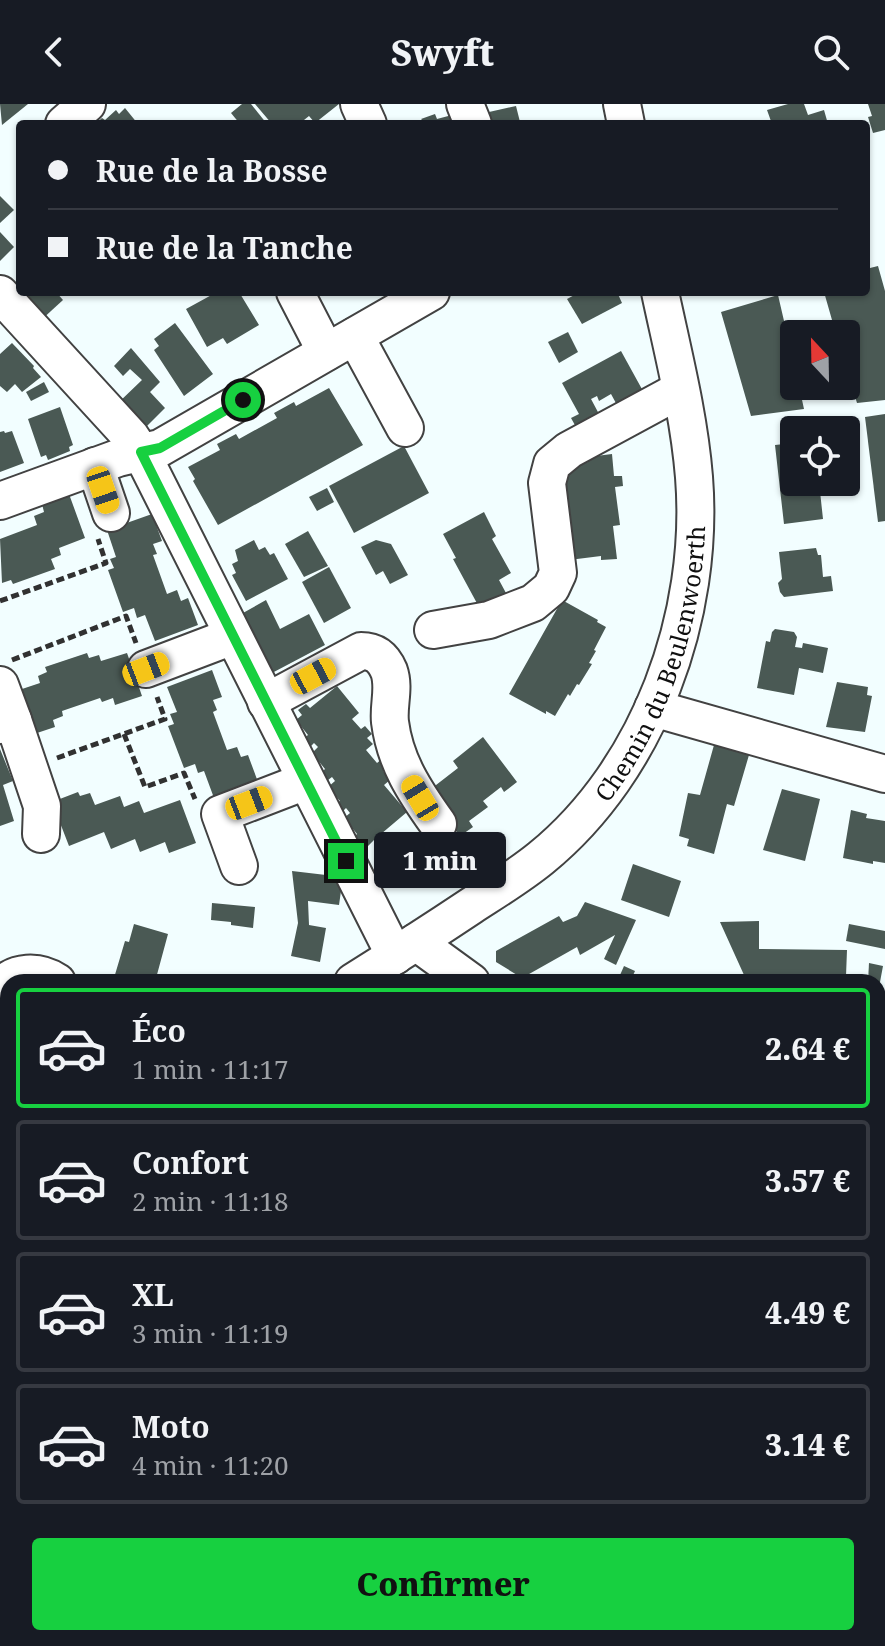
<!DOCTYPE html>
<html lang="fr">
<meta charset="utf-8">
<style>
:root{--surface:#171b24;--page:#20242c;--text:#f1f3f6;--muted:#9ea1a6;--line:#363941;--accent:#17d040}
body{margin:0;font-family:"Noto Serif",serif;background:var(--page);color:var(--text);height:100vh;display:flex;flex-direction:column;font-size:30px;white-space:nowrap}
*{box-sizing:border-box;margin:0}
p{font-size:26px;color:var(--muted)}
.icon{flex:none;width:44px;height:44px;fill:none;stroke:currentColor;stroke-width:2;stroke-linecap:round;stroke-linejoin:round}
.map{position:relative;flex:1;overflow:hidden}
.drawer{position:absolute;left:0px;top:870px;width:886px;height:672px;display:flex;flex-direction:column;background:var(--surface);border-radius:24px 24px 0 0;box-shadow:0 2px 6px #0004}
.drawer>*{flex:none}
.guide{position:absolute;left:16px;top:16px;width:854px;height:176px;border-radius:8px;box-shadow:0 2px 6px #0004;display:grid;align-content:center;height:176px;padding:0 32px;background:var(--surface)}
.needle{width:52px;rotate:338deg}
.fabs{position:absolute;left:780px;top:216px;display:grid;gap:16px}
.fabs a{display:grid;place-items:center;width:80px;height:80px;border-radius:8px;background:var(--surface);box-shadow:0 2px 6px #0004;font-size:40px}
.end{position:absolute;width:36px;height:36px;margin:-18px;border:10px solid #17d040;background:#111;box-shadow:0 0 0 4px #111}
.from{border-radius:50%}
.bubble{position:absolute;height:56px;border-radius:8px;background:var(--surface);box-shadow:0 2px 6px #0004;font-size:26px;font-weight:800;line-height:56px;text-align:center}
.car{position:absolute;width:24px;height:48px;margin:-24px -12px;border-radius:10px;box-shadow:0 0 6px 2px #0007;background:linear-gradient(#f5c518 24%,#345 0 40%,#f5c518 0 76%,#345 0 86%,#f5c518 0)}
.guide b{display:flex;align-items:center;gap:28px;height:76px;font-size:30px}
.guide b+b{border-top:2px solid var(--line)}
.guide i{width:20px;height:20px;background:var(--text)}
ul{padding:14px 0 0;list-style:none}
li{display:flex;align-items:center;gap:24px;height:120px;margin:0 16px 12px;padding:0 16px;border:4px solid var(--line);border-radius:8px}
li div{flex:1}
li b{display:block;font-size:30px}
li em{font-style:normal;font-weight:800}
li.selected{border-color:var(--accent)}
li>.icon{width:72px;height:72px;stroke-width:1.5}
.button{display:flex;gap:16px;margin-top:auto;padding:16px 32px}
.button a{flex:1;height:92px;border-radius:8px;background:var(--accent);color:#111;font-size:32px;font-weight:800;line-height:92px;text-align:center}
header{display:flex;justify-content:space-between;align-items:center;height:104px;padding:0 32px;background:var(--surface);font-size:36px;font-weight:800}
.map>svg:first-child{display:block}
.green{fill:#b6c4ef}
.building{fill:#4a5954}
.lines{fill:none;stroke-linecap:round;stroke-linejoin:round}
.minor-casing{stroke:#424242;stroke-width:40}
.path{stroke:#313131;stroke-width:5;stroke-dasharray:8 4;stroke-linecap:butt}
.minor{stroke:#fff;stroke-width:36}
.route{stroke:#17d040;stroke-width:10}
.labels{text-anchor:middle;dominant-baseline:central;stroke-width:8;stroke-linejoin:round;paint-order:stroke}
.street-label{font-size:24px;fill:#0f0f0f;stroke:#fff}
</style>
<header><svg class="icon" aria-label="back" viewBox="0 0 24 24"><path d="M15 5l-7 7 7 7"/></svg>Swyft<svg class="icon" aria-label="search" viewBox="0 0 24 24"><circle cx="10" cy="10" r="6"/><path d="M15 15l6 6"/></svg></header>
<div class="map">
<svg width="885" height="1542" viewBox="0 0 885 1542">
<rect width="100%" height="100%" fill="#f2feff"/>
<!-- green -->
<g class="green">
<polygon points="878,1265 885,1268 885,1542 357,1542 361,1534 878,1534"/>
<polygon points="25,1534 196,1534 207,1542 19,1542"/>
</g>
<!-- building -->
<g class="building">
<polygon points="0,0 28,0 2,21"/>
<polygon points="242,0 251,0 267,20 240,20 231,9"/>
<polygon points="255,0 339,0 315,19 309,12 299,20 272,20"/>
<polygon points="788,0 804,0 808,11 824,6 828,20 772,20 767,6"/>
<polygon points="868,0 885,0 885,26 873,29 868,13 872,12"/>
<polygon points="516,2 520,18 492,20 489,8"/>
<polygon points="125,4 138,20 95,20 102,14 105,16 116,6 119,10"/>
<polygon points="435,10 437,15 452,11 455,20 417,20 423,17 421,15"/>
<polygon points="0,92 14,106 0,119"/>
<polygon points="0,128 14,143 0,157"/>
<polygon points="878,162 885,187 885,296 857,299 846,263 846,230 836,230 824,188 866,188 866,165"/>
<polygon points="22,188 56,188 63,196 39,218"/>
<polygon points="217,188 239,188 259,221 227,240 223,234 207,243 186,205"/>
<polygon points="580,188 617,188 622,199 582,220 567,195"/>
<polygon points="778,191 794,260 794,282 799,282 804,305 751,312 721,208"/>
<polygon points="175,219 213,270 184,292 154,246 159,242 154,235"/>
<polygon points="568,228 578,248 559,259 548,238"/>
<polygon points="12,239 34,262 33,264 41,273 22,288 15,280 7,288 0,282 0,250"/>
<polygon points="131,244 160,278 150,288 165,304 142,327 117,300 142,276 130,265 123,272 114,262"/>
<polygon points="621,247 643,287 617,301 611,290 599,297 597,292 591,295 599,310 576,323 571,314 579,310 562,279"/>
<polygon points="44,278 49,288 31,297 26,288"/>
<polygon points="329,284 363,341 218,421 193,377 195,375 188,363 220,346 217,340 236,330 239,335 277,314 274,309 294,298 296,302"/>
<polygon points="60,303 73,341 69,343 70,347 48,356 46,351 41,353 28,315"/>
<polygon points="885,310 885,417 878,418 865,313"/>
<polygon points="4,327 5,329 12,327 24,359 0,368 0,328"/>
<polygon points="794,339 794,378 819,378 823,415 784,420 775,341"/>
<polygon points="404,342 429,389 354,429 329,382"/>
<polygon points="612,350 614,372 622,372 623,382 615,383 620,421 613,422 617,455 601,456 601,452 569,456 563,403 568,402 563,361 588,358 588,353"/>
<polygon points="327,384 334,398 317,407 309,393"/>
<polygon points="69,390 85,434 59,444 61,451 51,455 55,465 13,480 11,476 2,479 0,435 37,421 34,412 44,408 42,400"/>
<polygon points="484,408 496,432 492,435 511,469 499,476 506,489 479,503 453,455 456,454 443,430"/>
<polygon points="152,410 162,437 153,440 157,450 153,451 167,490 177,486 181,497 188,494 198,521 155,537 145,511 137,514 134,504 123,508 108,466 114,464 110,455 116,453 107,426"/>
<polygon points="308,427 328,462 304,473 285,440"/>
<polygon points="254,436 259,446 265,443 270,451 274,449 288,475 246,497 232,471 236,469 232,460 238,457 235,446"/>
<polygon points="376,436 391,440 408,471 390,480 383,467 376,471 361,443"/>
<polygon points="816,444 818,451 821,451 823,473 831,472 833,487 784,493 780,488 778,479 782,475 779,448"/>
<polygon points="329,463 351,504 324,519 302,478"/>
<polygon points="266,496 280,525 309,510 325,541 272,569 243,509"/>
<polygon points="562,496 598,516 597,518 606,523 594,546 596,547 589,559 592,560 579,581 577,580 570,592 568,590 555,612 546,607 546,610 509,590"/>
<polygon points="775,525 794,528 797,533 795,543 802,544 803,539 828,544 823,569 799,564 794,591 757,584 766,537 770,538 772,528"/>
<polygon points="87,549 89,554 99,551 101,557 127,549 142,592 115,601 113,594 102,598 100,594 62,607 63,612 53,616 55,623 28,632 13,588 40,579 38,572 47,568 45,563"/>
<polygon points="212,566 222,593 213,596 217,606 213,608 227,646 237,643 241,653 248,651 258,678 214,694 204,667 198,669 195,660 184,664 168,622 174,620 170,610 177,608 167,583"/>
<polygon points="837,578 868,583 867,591 872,592 865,628 826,623"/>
<polygon points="337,582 359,609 352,615 361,625 365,622 372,630 367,634 373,640 366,646 377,659 382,655 388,663 383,667 390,676 384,681 407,708 381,730 386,735 378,742 374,736 367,743 363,738 360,741 354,733 357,730 344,714 350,709 346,704 343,707 336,699 340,697 328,683 335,677 332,673 328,676 322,668 325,665 312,649 318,643 314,639 311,642 304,634 308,631 296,616 302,611 298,606 306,600 310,604"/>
<polygon points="483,633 517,678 504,688 501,683 483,697 488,703 469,717 473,723 460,732 427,688 458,664 453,657"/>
<polygon points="714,641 749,651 734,702 727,700 714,750 687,742 689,735 679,732 688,689 700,691"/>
<polygon points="0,645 13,677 3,681 14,717 0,722"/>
<polygon points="782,685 820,695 805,757 763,746"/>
<polygon points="78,688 80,692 90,689 95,701 120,692 124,703 139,697 144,709 180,696 196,739 169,749 165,738 140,748 135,735 111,745 104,728 69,742 52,698"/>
<polygon points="851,706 867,710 866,714 885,717 885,759 873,757 873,760 843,754"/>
<polygon points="633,760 681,777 669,813 621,796"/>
<polygon points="292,767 343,773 339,801 308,797 309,821 326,824 320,858 291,852 298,819"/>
<polygon points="585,798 636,816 616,861 604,855 615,831 580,851 577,843 522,874 496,858 496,847 559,812 563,818 577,812"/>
<polygon points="212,799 255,803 253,824 231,821 231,818 211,816"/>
<polygon points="759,817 759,845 847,846 846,872 744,871 720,818"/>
<polygon points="134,820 168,830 155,878 117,878 118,875 114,874 125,837 129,838"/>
<polygon points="849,820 885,827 885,845 846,837"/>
<polygon points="869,859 883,862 880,878 868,878"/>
<polygon points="624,862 635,867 630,878 617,878"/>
<polygon points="879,1022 885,1024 885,1065 878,1063"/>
<polygon points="3,1275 8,1278 8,1341 0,1354 0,1280"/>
</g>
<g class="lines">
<!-- minor casing -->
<g class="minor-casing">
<g id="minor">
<polyline points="359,0 368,20"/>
<polyline points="465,0 473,20"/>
<polyline points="622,0 626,20"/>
<polyline points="64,20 87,0"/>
<polyline points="295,188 326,248"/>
<polyline points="0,190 131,333 141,348 395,852"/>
<polyline points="355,232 405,324"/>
<polyline points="95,362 111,409"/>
<polyline points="0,397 118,354 160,344 431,188"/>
<polyline points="433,526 489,516 533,499 551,484 558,469 547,379 552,360 569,346 680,286"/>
<polyline points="146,565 233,532"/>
<polyline points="0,581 13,616 0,621"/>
<path d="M 266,598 L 361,547 C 375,547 383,553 389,567 C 395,584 388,601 390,618 C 395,658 415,688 438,720"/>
<polyline points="653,604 885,670"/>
<polyline points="13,616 42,702 41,730"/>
<polyline points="239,762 220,710 306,677"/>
<polyline points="416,838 471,878"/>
<path id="s1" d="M 353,878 C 393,853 432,828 471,802 C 494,787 519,772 541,754 C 650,665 705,511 694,373 C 689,311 673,249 660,188"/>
<path d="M 0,884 C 14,866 39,866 57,878"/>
<polyline points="0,974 8,982"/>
<polyline points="878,994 885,995"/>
<polyline points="0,1101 8,1095"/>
<polyline points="211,1534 222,1542"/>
<polyline points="344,1542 348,1534"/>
</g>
</g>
<!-- path -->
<g class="path">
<polyline points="0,497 106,459 98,435"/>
<polyline points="12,556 126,512 136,539"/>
<polyline points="124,630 145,683 184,669 195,695"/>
<polyline points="57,654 165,615 157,593"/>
<polyline points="0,1139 8,1134"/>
<polyline points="878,1365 878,1370"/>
<polyline points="566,1542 570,1534"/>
<polyline points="793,1542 797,1534"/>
</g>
<!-- minor -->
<use href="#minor" class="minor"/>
</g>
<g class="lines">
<!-- route -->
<polyline class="route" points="243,296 160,344 141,348 346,757"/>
</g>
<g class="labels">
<!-- street labels -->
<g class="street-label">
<text stroke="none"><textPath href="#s1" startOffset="456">Chemin du Beulenwoerth</textPath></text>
</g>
</g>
</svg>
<div class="fabs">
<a><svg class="needle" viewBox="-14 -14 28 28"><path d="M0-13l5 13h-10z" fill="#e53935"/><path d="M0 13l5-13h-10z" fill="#9ea1a6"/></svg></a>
<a><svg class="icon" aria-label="locate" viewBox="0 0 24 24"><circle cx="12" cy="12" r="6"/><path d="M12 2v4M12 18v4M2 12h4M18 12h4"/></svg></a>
</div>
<i class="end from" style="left:243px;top:296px"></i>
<i class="end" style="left:346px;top:757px"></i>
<div class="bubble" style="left:374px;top:728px;width:132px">1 min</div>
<i class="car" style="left:103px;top:386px;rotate:161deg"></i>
<i class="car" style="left:146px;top:565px;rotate:69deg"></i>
<i class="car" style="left:313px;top:572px;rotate:62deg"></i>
<i class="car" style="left:420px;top:694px;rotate:329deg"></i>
<i class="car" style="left:249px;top:699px;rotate:69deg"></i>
<div class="guide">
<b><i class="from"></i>Rue de la Bosse</b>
<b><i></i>Rue de la Tanche</b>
</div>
<section class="drawer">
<ul>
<li class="selected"><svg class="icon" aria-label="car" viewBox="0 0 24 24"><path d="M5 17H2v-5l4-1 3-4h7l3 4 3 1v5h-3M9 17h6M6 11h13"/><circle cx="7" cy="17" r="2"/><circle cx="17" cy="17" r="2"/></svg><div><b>Éco</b><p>1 min · 11:17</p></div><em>2.64 €</em></li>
<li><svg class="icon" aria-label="car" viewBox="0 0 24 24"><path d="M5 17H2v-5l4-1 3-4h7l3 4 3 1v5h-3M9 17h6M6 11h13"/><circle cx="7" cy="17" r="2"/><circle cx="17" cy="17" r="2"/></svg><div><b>Confort</b><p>2 min · 11:18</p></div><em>3.57 €</em></li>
<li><svg class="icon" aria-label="car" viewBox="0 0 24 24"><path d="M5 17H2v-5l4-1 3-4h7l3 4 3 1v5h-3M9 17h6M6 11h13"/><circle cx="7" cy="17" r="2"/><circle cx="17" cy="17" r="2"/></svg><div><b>XL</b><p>3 min · 11:19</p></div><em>4.49 €</em></li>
<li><svg class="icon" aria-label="car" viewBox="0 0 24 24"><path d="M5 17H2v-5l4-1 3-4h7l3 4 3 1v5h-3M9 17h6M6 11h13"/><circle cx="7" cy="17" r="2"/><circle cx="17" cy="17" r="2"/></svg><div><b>Moto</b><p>4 min · 11:20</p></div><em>3.14 €</em></li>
</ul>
<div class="button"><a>Confirmer</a></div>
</section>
</div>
